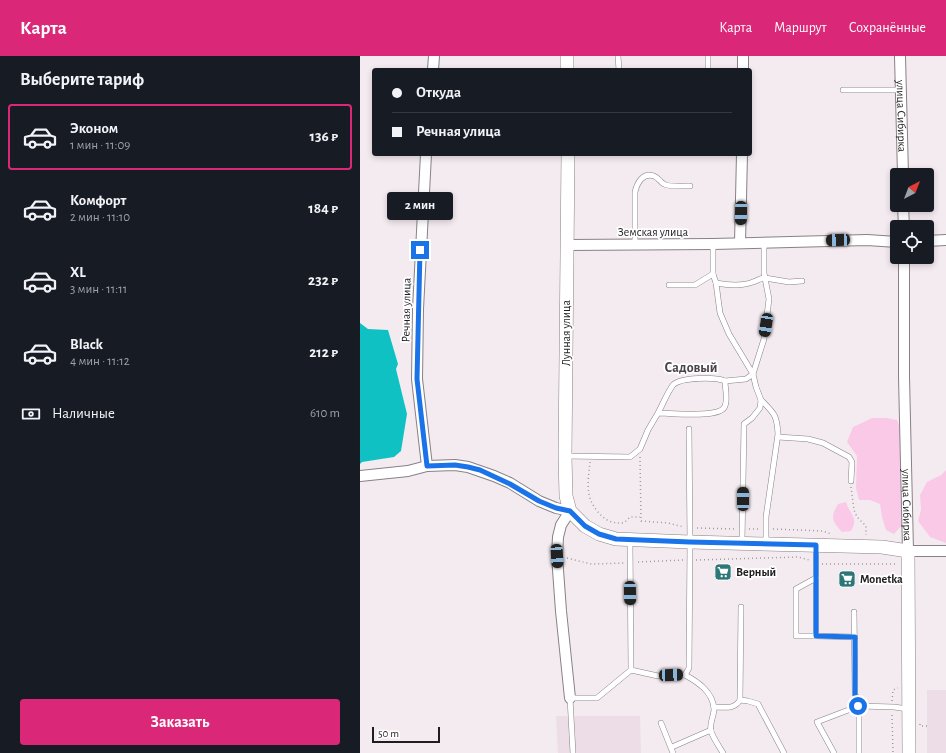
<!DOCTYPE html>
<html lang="ru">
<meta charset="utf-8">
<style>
:root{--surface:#171b24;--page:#20242c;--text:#f1f3f6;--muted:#9ea1a6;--line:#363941;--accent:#db2777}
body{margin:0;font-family:"Alegreya Sans",sans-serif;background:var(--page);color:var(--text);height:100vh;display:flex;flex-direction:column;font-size:15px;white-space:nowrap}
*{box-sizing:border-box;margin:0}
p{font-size:13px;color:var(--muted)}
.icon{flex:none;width:22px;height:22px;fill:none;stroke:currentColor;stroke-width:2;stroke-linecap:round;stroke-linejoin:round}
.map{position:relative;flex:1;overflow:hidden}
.drawer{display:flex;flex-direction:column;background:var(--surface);width:360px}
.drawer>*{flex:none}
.guide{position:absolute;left:12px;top:12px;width:380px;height:88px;border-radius:4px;box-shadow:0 2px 6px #0003;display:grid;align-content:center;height:88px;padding:0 20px;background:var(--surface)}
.needle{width:26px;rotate:42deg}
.controls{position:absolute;left:530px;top:112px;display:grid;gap:8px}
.controls a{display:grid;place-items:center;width:44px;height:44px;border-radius:4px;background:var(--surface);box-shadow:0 2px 6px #0003;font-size:20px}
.scale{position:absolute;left:12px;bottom:10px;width:68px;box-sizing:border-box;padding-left:4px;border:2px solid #201d1f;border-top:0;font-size:11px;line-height:14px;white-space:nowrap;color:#201d1f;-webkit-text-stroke:3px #fff;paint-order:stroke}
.end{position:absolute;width:18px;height:18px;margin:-9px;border:5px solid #1a73e8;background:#fff;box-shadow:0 0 0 2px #fff}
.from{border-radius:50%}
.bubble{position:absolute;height:28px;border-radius:4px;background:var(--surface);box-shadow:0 2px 6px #0003;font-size:13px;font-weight:700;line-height:28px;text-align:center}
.car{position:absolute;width:12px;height:24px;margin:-12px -6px;border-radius:5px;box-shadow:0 0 3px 1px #0007;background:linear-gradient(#222 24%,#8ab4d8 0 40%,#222 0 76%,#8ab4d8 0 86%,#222 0)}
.guide b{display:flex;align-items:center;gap:14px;height:38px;font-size:15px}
.guide b+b{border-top:1px solid var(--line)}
.guide i{width:10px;height:10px;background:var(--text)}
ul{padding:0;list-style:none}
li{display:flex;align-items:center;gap:12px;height:66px;margin:0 8px 6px;padding:0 12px;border:2px solid transparent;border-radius:4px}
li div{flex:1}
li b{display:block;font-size:15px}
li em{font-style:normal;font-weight:700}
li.selected{border-color:var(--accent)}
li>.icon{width:36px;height:36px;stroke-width:1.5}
h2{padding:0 20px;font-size:18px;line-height:48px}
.pay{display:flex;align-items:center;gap:10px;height:44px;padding:0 20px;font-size:15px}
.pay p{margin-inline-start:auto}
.action{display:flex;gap:8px;margin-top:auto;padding:8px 20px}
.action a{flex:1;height:46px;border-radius:4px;background:var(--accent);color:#fff;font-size:16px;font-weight:700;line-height:46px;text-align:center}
header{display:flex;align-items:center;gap:24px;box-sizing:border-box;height:56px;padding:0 20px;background:var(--accent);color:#fff}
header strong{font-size:19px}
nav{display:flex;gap:22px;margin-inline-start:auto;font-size:14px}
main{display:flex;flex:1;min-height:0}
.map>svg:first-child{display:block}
.built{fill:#eddde6}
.green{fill:#fac9e7}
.water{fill:#10c1c4}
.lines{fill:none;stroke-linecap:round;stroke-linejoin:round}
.service-casing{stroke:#888185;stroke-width:6}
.minor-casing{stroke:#888185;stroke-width:12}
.tertiary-casing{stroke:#888185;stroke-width:14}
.path{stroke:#9f999c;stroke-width:1.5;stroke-dasharray:1 3;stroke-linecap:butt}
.service{stroke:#fff;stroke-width:5}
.minor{stroke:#fff;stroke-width:10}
.tertiary{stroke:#fff;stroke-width:13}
.route{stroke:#1a73e8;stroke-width:5}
.labels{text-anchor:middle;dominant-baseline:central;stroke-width:3.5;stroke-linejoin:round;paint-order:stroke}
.street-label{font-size:12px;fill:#201d1f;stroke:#fff}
.poi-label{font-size:12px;font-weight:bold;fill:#201d1f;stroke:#fff;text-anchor:start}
.quarter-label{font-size:14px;font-weight:bold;fill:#4a4347;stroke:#fff}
</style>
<header>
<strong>Карта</strong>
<nav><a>Карта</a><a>Маршрут</a><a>Сохранённые</a></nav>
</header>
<main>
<section class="drawer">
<h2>Выберите тариф</h2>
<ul>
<li class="selected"><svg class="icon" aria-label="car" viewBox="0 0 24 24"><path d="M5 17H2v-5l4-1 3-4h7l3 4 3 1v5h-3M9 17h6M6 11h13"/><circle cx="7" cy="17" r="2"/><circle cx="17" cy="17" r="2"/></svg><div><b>Эконом</b><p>1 мин · 11:09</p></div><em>136 ₽</em></li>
<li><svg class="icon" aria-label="car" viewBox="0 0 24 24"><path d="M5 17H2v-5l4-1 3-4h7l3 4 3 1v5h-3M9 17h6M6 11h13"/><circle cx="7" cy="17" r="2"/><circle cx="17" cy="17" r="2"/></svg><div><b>Комфорт</b><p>2 мин · 11:10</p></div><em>184 ₽</em></li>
<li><svg class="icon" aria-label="car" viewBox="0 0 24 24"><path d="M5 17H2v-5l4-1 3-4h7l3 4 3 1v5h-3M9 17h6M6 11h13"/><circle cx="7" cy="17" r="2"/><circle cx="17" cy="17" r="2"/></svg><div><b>XL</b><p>3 мин · 11:11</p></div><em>232 ₽</em></li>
<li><svg class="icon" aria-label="car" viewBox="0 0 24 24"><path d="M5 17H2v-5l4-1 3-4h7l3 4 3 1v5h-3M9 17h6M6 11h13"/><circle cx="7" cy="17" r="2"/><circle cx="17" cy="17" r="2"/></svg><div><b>Black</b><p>4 мин · 11:12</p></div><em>212 ₽</em></li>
</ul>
<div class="pay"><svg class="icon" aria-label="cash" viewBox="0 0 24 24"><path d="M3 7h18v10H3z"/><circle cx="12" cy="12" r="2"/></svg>Наличные<p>610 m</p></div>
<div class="action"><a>Заказать</a></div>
</section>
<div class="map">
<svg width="586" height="697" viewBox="0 0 586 697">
<rect width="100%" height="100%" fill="#f4ebf0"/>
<!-- built -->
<g class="built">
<rect x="567" y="634" width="19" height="63"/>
<polygon points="196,660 280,660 281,697 198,697"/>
</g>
<!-- green -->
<g class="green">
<polygon points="512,362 526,362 537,364 540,372 543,444 542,469 534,478 526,474 522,461 520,448 510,444 499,444 496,432 497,400 487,386 493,371"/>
<polygon points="586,414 586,487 570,481 558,465 561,454 560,439 567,426 581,419"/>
<path d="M 486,446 C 490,459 499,461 491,475 L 482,476 C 472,465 470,461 478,448 Z"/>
</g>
<!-- water -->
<polygon class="water" points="0,267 8,273 28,274 38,308 36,313 47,358 41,395 34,401 2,406 0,408"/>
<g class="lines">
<!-- service casing -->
<g class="service-casing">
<g id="service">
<polyline points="258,0 259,14"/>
<polyline points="348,0 348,14"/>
<polyline points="483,34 541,34"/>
<polyline points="353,188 353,218 356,227 360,257 369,278 393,318 396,331 401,344 400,352 392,362 384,368 382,486"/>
<path d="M 275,190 L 275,136 C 277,127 283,116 294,120 C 299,122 300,126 304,128 C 307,131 324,130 330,130"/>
<path d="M 356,227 C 367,229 383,230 393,226 C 397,225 400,222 405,222 L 429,226 L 442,225"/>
<polyline points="309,229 335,229 353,218"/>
<polyline points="365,325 386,323 393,318 404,283 409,243 404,217 404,187"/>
<path d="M 401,344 C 414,357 417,359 418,378 L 406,461 L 406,488"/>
<polyline points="418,381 448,383 463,387 489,401 492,406 491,425"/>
<path d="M 206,400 L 270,401 L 280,393 L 288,374 L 298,357 C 311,357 361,363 365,350 C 368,343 365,332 365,325 C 355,321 321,321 313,329 C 307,337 303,348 298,357"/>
<polyline points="270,485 271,614"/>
<polyline points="456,490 456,580 495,581"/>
<polyline points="456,522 436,533 436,580 456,580"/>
<polyline points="494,556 495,638 499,650 499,697"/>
<path d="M 325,619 C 338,626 353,636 354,653 C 354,660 349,668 351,675 C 353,682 359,690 363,697"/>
<polyline points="380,644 388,645 398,648 424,697"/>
<path d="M 354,651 C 364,651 374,654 380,644 L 381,551"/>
<polyline points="301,667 313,697"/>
<polyline points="312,691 351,674"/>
<polyline points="213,697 210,642 237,642 271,614 298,620 325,619 329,612 330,486 329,373"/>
<polyline points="474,697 457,666 499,650 534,651 548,653"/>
</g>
</g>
<!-- minor casing -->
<g class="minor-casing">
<g id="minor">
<polyline points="383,0 383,14"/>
<path id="s1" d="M 540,0 L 543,119"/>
<polyline points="73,14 74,0"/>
<polyline points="66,98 58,253 57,323 67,410"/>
<polyline points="543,149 544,171"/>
<polyline points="567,185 586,184"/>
<polyline points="380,187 382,98"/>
<polyline points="207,189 353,188 507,184 537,186"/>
<path id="s2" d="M 544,201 L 544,321 L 548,495 L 586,495"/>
<polyline points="0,420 48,415 67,410 95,409 108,411 134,420 150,427 179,445 196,452 210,455 201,469 198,481 197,500 201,555 210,642"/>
</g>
</g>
<!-- tertiary casing -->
<g class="tertiary-casing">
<g id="tertiary">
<polyline points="207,0 207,14"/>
<polyline points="208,98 205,400 206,440 210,455 225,470 239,478 256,483 330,486 522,491 548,495 549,697"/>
</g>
</g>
<!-- path -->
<g class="path">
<polyline points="280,401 281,465 308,467 324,471"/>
<path d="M 230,406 C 229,416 227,428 229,438 C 230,447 240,461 249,465 C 254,467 258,467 264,467 L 270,461 L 280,461"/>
<polyline points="491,431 494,454 497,461 506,470 506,479"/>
<polyline points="337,472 376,473"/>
<polyline points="389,473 400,473"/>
<polyline points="413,473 463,475 471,478"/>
<polyline points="207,502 231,508 264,507"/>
<polyline points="336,504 438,501 449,504"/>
<polyline points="278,506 324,504"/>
<polyline points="462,508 538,508"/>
<polyline points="532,645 533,634 538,632"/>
<polyline points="532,659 533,697"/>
<polyline points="560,668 560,670 567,670"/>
</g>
<!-- service -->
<use href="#service" class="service"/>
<!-- minor -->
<use href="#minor" class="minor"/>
<!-- tertiary -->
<use href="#tertiary" class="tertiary"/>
</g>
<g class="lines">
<!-- route -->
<polyline class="route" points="60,194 57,323 67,410 95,409 108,411 120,414 150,428 179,445 196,452 210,455 225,470 239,478 256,483 330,486 456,489 456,580 495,581 495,638 498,650"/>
</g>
<!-- icons -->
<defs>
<g id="supermarket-square" transform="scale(0.9)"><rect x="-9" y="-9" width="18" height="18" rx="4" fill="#2d7779" stroke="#fff"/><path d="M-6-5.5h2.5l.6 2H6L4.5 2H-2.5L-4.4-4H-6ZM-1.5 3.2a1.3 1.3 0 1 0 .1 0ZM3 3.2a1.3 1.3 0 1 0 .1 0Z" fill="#fff"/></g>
</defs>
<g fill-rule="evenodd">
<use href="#supermarket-square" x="363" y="516"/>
<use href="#supermarket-square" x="487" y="523"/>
</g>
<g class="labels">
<!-- street labels -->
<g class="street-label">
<text stroke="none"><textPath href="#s1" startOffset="60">улица Сибирка</textPath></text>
<text x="293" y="176">Земская улица</text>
<text transform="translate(46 254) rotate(-89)">Речная улица</text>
<text transform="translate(206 277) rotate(-90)">Лунная улица</text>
<text stroke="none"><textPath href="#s2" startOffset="248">улица Сибирка</textPath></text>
</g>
<!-- poi labels -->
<g class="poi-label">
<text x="376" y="516">Верный</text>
<text x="500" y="523">Monetka</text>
</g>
<!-- quarter labels -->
<g class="quarter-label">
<text x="331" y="312">Садовый</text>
</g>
</g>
</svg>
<div class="controls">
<a><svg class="needle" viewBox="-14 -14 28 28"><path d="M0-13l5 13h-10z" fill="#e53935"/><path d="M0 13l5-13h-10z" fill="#9ea1a6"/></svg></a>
<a><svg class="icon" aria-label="locate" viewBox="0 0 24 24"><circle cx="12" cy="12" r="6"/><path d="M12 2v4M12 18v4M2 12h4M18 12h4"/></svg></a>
</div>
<div class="scale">50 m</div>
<i class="end from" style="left:498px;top:650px"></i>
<i class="end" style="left:60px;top:194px"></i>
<div class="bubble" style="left:27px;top:136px;width:66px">2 мин</div>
<i class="car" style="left:381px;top:157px;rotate:181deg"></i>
<i class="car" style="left:478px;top:184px;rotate:268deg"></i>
<i class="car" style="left:406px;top:269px;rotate:189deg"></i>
<i class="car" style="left:383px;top:443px;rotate:0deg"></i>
<i class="car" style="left:197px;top:500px;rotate:176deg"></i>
<i class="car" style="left:270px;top:537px;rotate:179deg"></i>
<i class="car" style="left:311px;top:619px;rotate:88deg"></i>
<div class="guide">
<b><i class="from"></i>Откуда</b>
<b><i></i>Речная улица</b>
</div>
</div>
</main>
